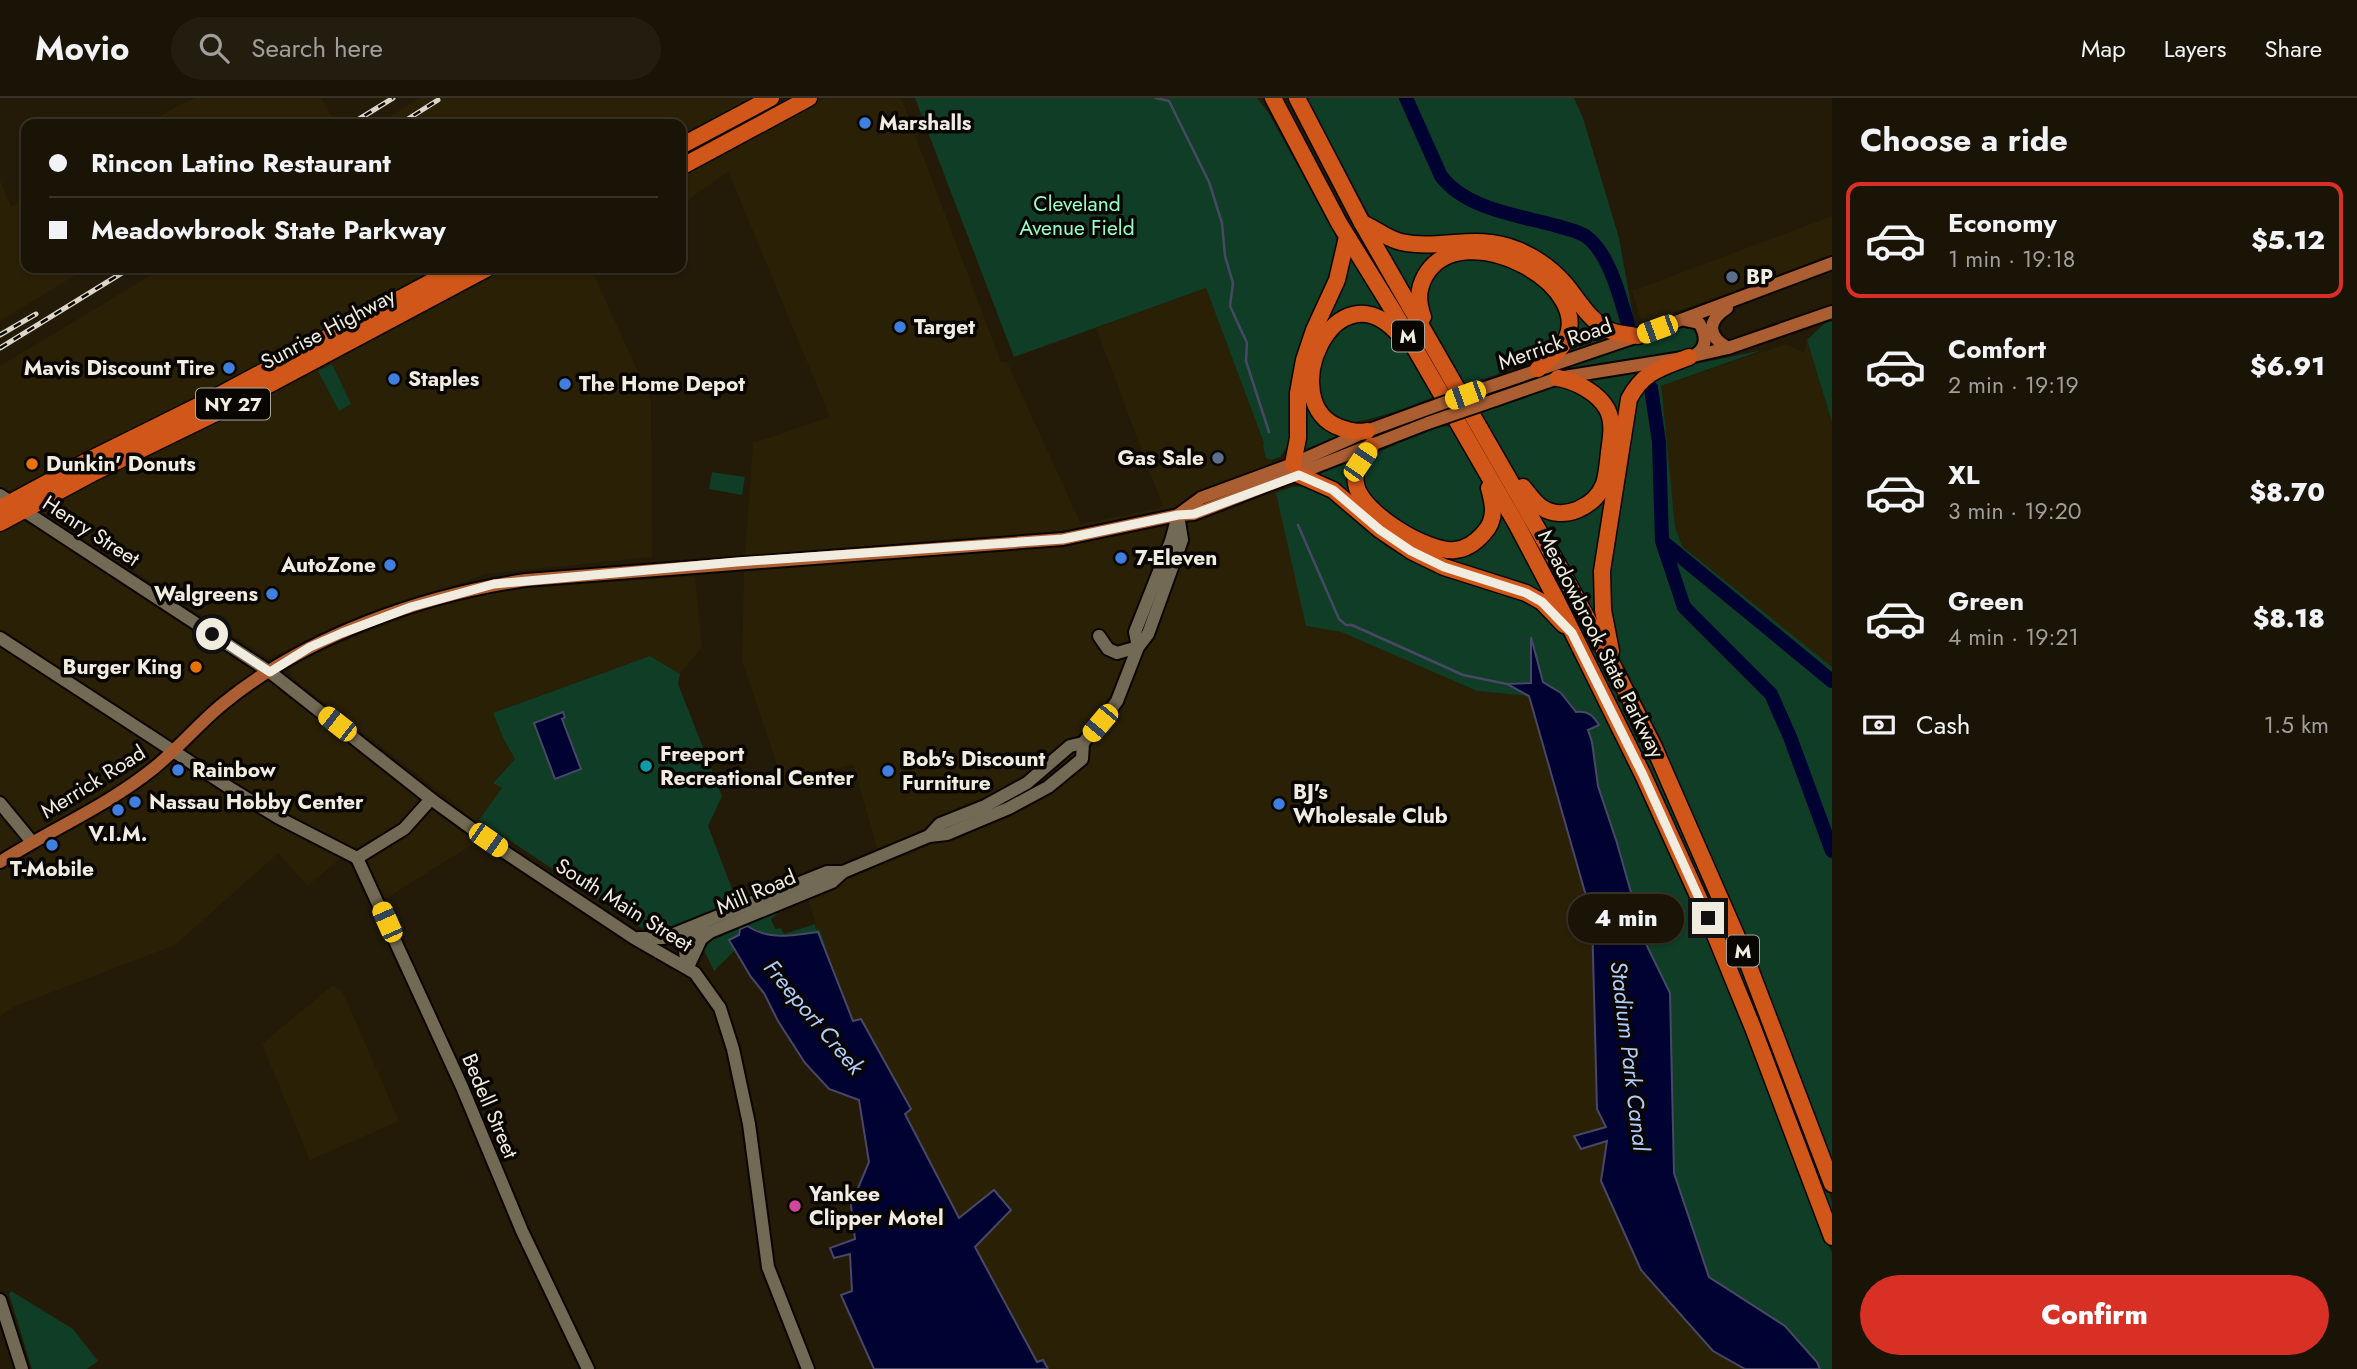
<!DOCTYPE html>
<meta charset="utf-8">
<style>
:root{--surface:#1a1406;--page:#231d10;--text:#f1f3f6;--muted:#9f9e9b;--line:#383328;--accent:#d93025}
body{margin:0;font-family:Jost,sans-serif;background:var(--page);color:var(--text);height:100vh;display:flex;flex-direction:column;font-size:26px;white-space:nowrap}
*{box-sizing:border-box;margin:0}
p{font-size:23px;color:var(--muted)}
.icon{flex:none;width:38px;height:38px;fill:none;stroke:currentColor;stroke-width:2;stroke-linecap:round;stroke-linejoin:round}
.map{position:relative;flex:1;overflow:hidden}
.panel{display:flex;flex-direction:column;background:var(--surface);width:525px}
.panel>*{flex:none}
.banner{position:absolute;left:21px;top:21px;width:665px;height:154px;border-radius:14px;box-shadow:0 2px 5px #0004,0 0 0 2px var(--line);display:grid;align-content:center;height:154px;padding:0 28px;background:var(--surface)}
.end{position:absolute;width:32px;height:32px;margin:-16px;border:9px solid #f1ece0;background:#111;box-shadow:0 0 0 4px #111}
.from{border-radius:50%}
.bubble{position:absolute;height:49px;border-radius:24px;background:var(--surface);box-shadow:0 2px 5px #0004,0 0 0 2px var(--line);font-size:23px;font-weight:800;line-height:49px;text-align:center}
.car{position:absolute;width:21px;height:42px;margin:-21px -10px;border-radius:9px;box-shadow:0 0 5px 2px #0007;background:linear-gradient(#f5c518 24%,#345 0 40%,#f5c518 0 76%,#345 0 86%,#f5c518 0)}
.banner b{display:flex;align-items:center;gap:24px;height:66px;font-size:26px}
.banner b+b{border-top:2px solid var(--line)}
.banner i{width:18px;height:18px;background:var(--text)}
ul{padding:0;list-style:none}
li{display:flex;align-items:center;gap:21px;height:116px;margin:0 14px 10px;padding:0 14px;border:4px solid transparent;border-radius:14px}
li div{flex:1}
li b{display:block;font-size:26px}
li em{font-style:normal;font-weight:800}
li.on{border-color:var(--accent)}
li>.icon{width:63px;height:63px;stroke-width:1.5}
h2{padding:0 28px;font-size:32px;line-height:84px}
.pay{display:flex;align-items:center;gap:18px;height:77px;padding:0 28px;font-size:26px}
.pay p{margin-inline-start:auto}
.primary-button{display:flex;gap:14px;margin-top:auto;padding:14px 28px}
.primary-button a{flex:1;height:80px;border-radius:42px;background:var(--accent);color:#fff;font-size:28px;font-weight:800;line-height:80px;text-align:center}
header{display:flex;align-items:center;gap:42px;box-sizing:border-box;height:98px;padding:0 35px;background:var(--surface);border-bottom:2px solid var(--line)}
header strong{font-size:33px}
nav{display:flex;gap:38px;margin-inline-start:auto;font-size:24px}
.search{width:490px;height:63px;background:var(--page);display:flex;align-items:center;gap:18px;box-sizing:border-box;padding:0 24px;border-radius:38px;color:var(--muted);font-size:26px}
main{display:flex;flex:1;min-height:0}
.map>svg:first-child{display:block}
.built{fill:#2a2006}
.green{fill:#0f3d26}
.water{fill:#000232;stroke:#484866;stroke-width:2}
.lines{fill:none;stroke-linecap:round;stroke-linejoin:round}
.stream{stroke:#484866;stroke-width:2.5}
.river{stroke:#000232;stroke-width:14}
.secondary-casing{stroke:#0c0600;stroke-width:16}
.primary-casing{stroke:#0c0600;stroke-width:16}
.highway-casing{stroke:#0c0600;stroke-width:19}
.secondary{stroke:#736a55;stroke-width:12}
.primary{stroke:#ab5e32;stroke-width:12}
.highway{stroke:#d1561a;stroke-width:16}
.rail-casing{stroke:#dcd7ca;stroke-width:5}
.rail{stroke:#090602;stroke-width:2.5;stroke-dasharray:8;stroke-linecap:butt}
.primary-bridge-casing{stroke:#0c0600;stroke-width:16;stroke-linecap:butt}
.primary-bridge{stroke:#ab5e32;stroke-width:12}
.route{stroke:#f1ece0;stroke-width:9}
.shop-dot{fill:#3f7fe0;stroke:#090602;stroke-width:2.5}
.service-dot{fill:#5c6f8a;stroke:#090602;stroke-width:2.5}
.food-dot{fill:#e8710a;stroke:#090602;stroke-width:2.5}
.culture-dot{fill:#0f9aa8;stroke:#090602;stroke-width:2.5}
.hotel-dot{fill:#d1479c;stroke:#090602;stroke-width:2.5}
.labels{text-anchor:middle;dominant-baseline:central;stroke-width:7;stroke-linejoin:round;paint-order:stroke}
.shield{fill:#090602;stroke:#aba79d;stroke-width:2}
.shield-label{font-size:19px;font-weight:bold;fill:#f1ece0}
.poi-label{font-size:21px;font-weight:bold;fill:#f1ece0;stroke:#090602;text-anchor:start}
.park-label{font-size:21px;fill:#96fec4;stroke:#090602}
.street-label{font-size:21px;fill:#f1ece0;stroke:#090602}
.water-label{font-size:23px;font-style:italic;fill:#b0ccfe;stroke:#090602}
</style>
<header>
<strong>Movio</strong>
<div class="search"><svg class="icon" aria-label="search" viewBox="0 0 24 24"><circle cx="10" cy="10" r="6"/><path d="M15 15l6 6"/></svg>Search here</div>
<nav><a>Map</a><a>Layers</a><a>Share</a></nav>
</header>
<main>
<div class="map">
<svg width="1832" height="1271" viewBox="0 0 1832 1271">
<rect width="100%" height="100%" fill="#231b08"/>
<!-- built -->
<g class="built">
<polygon points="196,0 321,0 332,20 322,26 147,26 179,7"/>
<polygon points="419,0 751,0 681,47 681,26 378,26"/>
<polygon points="825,0 901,0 1001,264 1007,264 1081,426 1163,409 1096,230 1206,190 1284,397 1306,528 1341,534 1477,593 1529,598 1592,819 1597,1011 1606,1030 1575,1038 1608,1042 1713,1253 1745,1271 1048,1271 1043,1262 1037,1264 975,1149 1011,1112 959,1120 905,1016 910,1011 861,921 853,923 818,834 807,797 881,764 853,666 784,687 742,563 744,472 753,345 830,319 728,73 681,107 681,78"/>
<polygon points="0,82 11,109 26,100 26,170 87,170 0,223"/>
<polygon points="1832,118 1832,157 1780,178 1642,225 1632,193"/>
<polygon points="163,170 446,170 0,398 0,268"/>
<polygon points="504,170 591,170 651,303 652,459 485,476 268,560 39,412 448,201"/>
<polygon points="1807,242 1832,324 1832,570 1682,448 1675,429 1661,288 1786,246 1804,255"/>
<polygon points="25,420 465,713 291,579 289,568 304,559 439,506 496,492 695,478 702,549 680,576 650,558 493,615 504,642 515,661 493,684 503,690 479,722 473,746 385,801 356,747 308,788 278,755 175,847 13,909 0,918 0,432"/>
<polygon points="333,887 343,895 399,1023 310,1062 262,946"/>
</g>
<!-- green -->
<g class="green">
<polygon points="915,0 1257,0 1268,14 1335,136 1338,155 1292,346 1289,346 1280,359 1271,362 1266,360 1263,348 1264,345 1206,190 1014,259"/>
<polygon points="1307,0 1574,0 1583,20 1619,140 1634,224 1616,226 1601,216 1559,171 1411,141 1387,132 1369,117"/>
<path d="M 1377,134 C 1421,164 1463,134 1512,153 C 1562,171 1571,216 1614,238 L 1554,259 C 1618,197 1490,119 1434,161 C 1424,169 1419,180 1414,192 L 1408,193 L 1374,136 Z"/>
<polygon points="1480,156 1525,170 1564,215 1558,246 1543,256 1496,277 1461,288 1456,272 1438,238 1425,219 1423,190 1435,168"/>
<polygon points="1350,158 1393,225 1341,215 1307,286 1341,337 1301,353 1304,277"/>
<path d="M 1364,218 L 1399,243 L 1416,271 L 1435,298 C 1418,306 1356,330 1339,323 C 1332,319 1324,310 1317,305 L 1318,262 L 1329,236 Z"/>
<polygon points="1832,223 1832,324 1807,242 1826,224"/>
<polygon points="1686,226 1701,232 1699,249 1691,252 1527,280"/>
<polygon points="1763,252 1661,288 1662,294 1675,429 1682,448 1832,569 1832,1065 1771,904 1675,681 1663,645 1621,562 1610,526 1606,498 1634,313 1640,289 1671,271"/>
<polygon points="332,266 351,306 339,313 318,273"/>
<polygon points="1656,269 1640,278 1597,520 1529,404 1542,413 1598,401 1614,335 1584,285 1588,281"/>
<polygon points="1558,289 1580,291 1593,298 1608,327 1599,384 1588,398 1577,406 1548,407 1523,385 1480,317 1496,305"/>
<polygon points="1454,325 1457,338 1486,391 1489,418 1467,444 1433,445 1391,420 1368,401 1361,376 1373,358 1381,353 1432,330 1450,328"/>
<path d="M 1354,359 L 1356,362 C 1331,410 1440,477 1479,446 C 1489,438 1493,423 1497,412 L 1500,411 L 1550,504 L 1548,505 C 1510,476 1458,474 1417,452 C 1380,432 1354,397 1316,378 Z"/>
<polygon points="712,374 745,379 742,397 709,391"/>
<polygon points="1311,388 1325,394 1387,449 1429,472 1483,490 1519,498 1557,524 1618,645 1631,664 1648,701 1735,901 1832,1155 1832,1271 1820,1271 1817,1264 1785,1228 1709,1180 1674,1075 1670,895 1645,844 1617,745 1598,688 1592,644 1588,632 1561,595 1543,584 1532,543 1531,585 1508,586 1529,598 1477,593 1341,534 1306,528 1276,395 1292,389"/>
<path d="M 1516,404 L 1606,571 L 1693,755 L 1776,952 L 1832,1104 L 1832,1118 C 1786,997 1740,874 1687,755 C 1634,636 1574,520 1513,405 Z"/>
<polygon points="650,558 680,576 678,586 722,698 708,728 737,804 660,835 640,829 479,722 502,690 493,685 515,661 504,642 493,615"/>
<polygon points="779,814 771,821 775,831 781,830 784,836 815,826 816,831 820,832 828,855 818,834 774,839 756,833 739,837 729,842 735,852 714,873 704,852 712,841"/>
<polygon points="11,1193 73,1231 98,1263 87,1271 32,1271 9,1196"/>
</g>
<!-- water -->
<g class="water">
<path d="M 1531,539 L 1543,584 L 1561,595 L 1576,614 C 1588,613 1593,617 1599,627 L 1588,632 L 1592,644 L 1598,688 L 1617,745 L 1645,844 L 1670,895 L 1674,1075 L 1709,1179 L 1785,1228 L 1817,1264 L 1820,1271 L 1745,1271 L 1713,1253 L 1641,1172 L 1601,1083 L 1607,1043 L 1581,1051 L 1574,1038 L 1606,1029 L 1597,1011 L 1592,819 L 1529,598 L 1507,586 L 1531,585 Z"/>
<polygon points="563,614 565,619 562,621 581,671 555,681 534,625"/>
<path d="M 747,828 C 770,843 792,837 818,834 L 853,923 L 861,921 L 911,1011 L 905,1016 L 959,1120 L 994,1092 L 1011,1112 L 975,1149 L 1037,1264 L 1043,1262 L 1048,1271 L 874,1271 L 841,1197 L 852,1193 L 850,1156 L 834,1160 L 830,1150 L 855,1141 L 851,1107 L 869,1064 L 859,1002 L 829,991 L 805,965 L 778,923 L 764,895 L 751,879 L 729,842 L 739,837 L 740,831 Z"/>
</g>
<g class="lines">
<!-- stream -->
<g class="stream">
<polyline points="1156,0 1169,3 1209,84 1222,125 1225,158 1233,185 1230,208 1247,245 1246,263 1269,334"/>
<polyline points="1298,427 1339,521 1346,527 1352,527 1463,577 1507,586"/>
</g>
<!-- river -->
<g class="river">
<path d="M 1406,0 L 1441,78 C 1467,112 1519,117 1557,128 C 1567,131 1579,133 1587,139 C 1610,157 1620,200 1628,226"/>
<polyline points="1651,290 1659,344 1662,443 1684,509 1771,596 1790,639 1832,753"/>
<polyline points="1663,444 1832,583"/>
</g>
<!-- secondary casing -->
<g class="secondary-casing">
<g id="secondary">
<polyline points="0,397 270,574 431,701 500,751 634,840 695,875 720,910 733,951 749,1026 768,1169 808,1271"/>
<polyline points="1099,538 1108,551 1117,555 1138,549"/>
<polyline points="0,540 230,690 279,720 357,760"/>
<polyline points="1138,549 1135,534 1171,443 1177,421"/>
<polyline points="0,705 32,744"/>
<polyline points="929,738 940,726 985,708 1027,685 1070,648 1083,645 1109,614 1117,603 1138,549 1148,536 1182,442 1178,417"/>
<polyline points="357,760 462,989 522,1133 588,1271"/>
<polyline points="357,760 404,731 431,701"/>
<polyline points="638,840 664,840 827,774 843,774"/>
<polyline points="688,869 701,841 710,834 832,784 843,774 929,738 947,736 1009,710 1048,689 1082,661 1083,645"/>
<path d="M 688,869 C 682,850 685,840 702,829"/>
<polyline points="0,1202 22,1271"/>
</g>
</g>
<!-- primary casing -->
<g class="primary-casing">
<g id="primary">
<path d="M 1727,210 C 1707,223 1707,238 1728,250"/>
<path d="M 1685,222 L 1699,225 C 1707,237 1708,251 1693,258"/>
<polyline points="1485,290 1638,238 1832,165"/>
<polyline points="1495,302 1558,280 1689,259 1728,250 1832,214"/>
<polyline points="1178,417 1201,400 1293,366 1367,333 1424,312"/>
<path d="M 0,764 C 50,732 107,708 154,670 C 179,650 199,625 224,605 C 306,538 423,497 526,482 L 1063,441 L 1178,417 L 1194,416 L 1428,325"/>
</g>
</g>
<!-- highway casing -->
<g class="highway-casing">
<g id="highway">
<polyline points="1273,0 1339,125 1394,214 1517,427 1556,501 1643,677 1708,820 1753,930 1832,1139"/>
<polyline points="1297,0 1362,125 1560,470 1614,570 1654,649 1744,855 1832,1086"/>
<polyline points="681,48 771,0"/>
<polyline points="681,69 809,0"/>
<path d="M 1362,125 C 1375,130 1387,141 1401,144 C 1441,153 1476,134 1518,152 C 1537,160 1553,172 1566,187 C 1579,203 1591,225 1611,233 C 1619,236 1629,237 1638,238"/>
<path d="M 1423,219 C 1418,204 1417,193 1425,178 C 1462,113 1604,190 1562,248 C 1556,257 1545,264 1538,271"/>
<path d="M 1367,333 C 1357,335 1351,333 1341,330 C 1272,307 1335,160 1401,239"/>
<path d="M 1371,348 C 1363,360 1353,370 1356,386 C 1360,414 1428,455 1455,452 C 1466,451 1476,444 1483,436 C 1489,430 1493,421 1493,412 C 1493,405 1491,397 1489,390"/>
<polyline points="1293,366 1298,340 1298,295 1304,262 1314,232 1337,182 1347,139"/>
<polyline points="1299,377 1333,392 1380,432 1411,453 1444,469 1526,495 1542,504 1564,527"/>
<path d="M 1523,389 C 1528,395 1534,404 1541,409 C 1563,424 1595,409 1604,386 C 1607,376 1608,364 1609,354 C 1611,340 1614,324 1607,311 C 1598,295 1576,283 1558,280"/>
<polyline points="0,410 89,362 210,302 457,170"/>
<polyline points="0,425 95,374 216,315 488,170"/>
<path d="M 1611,553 L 1603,512 L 1602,473 L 1629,301 C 1644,273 1661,270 1689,259"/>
</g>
</g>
<!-- secondary -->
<use href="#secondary" class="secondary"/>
<!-- primary -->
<use href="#primary" class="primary"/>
<!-- highway -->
<use href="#highway" class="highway"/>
<!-- rail casing -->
<g class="rail-casing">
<g id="rail">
<polyline points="351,26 393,0"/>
<polyline points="400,26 438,2"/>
<polyline points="0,237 36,216"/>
<polyline points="0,250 130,170"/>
</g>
</g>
<!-- rail -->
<use href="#rail" class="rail"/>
<!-- primary-bridge casing -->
<g class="primary-bridge-casing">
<g id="primary-bridge">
<polyline points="1424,312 1485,290"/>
<polyline points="1428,325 1495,302"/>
</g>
</g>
<!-- primary-bridge -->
<use href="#primary-bridge" class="primary-bridge"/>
</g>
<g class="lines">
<!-- route -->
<polyline class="route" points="212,536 270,574 310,549 342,535 411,509 494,486 736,464 1063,441 1178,417 1194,416 1299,377 1333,392 1380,432 1411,453 1444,469 1526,495 1542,504 1572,535 1643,677 1708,820"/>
</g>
<!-- markers -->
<g class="shop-dot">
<circle cx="865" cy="25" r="7"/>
<circle cx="900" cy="229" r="7"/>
<circle cx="229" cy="270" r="7"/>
<circle cx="394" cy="281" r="7"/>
<circle cx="565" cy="286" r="7"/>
<circle cx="1121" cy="460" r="7"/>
<circle cx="390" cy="467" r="7"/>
<circle cx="272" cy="496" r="7"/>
<circle cx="178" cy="672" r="7"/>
<circle cx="888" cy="673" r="7"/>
<circle cx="135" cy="704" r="7"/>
<circle cx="1279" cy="706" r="7"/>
<circle cx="118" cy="712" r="7"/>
<circle cx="52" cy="747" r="7"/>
</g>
<g class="service-dot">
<circle cx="1732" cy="179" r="7"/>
<circle cx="1218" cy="360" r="7"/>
</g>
<g class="food-dot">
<circle cx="32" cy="366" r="7"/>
<circle cx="196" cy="569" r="7"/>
</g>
<circle class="culture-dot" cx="646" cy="668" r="7"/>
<circle class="hotel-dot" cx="795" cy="1108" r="7"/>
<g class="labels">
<!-- shield labels -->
<g class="shield">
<rect x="1392" y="222.5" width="32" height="31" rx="5"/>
<rect x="196" y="290.5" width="74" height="31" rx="5"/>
<rect x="1727" y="837.5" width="32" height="31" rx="5"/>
</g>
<g class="shield-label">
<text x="1408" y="238">M</text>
<text x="233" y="306">NY 27</text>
<text x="1743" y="853">M</text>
</g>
<!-- poi labels -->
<g class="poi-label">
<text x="879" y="25">Marshalls</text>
<text x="1746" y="179">BP</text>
<text x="914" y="229">Target</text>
<text x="215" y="270" text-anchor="end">Mavis Discount Tire</text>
<text x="408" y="281">Staples</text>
<text x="579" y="286">The Home Depot</text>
<text x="1204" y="360" text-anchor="end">Gas Sale</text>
<text x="46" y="366">Dunkin' Donuts</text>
<text x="1135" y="460">7-Eleven</text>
<text x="376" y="467" text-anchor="end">AutoZone</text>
<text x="258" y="496" text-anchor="end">Walgreens</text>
<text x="182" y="569" text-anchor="end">Burger King</text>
<text x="660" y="656">Freeport<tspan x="660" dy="24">Recreational Center</tspan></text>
<text x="902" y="661">Bob's Discount<tspan x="902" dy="24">Furniture</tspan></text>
<text x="192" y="672">Rainbow</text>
<text x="1293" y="694">BJ's<tspan x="1293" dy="24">Wholesale Club</tspan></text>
<text x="149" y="704">Nassau Hobby Center</text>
<text x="118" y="736" text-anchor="middle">V.I.M.</text>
<text x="52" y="771" text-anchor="middle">T-Mobile</text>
<text x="809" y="1096">Yankee<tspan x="809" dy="24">Clipper Motel</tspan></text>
</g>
<!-- park labels -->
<g class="park-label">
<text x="1077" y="106">Cleveland<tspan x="1077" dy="24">Avenue Field</tspan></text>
</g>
<!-- street labels -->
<g class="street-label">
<text transform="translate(328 231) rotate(-28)">Sunrise Highway</text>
<text transform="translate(1555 246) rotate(-19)">Merrick Road</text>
<text transform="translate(91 433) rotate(33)">Henry Street</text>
<text transform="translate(1601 546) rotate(63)">Meadowbrook State Parkway</text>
<text transform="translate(93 684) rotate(-32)">Merrick Road</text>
<text transform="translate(756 794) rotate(-23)">Mill Road</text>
<text transform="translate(624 807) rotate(32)">South Main Street</text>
<text transform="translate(490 1008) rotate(67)">Bedell Street</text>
</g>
<!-- water labels -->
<g class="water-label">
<text transform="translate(814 919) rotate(50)">Freeport Creek</text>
<text transform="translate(1630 958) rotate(83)">Stadium Park Canal</text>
</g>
</g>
</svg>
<i class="end from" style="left:212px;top:536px"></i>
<i class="end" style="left:1708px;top:820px"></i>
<div class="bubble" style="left:1568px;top:796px;width:116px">4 min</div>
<i class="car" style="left:1657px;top:231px;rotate:250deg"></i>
<i class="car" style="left:1465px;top:297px;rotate:250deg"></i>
<i class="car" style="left:1360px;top:364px;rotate:34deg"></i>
<i class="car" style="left:1100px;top:625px;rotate:220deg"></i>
<i class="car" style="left:337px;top:626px;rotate:308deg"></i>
<i class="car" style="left:488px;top:742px;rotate:125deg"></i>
<i class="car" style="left:387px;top:824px;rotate:336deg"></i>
<div class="banner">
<b><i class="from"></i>Rincon Latino Restaurant</b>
<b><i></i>Meadowbrook State Parkway</b>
</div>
</div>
<section class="panel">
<h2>Choose a ride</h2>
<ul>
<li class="on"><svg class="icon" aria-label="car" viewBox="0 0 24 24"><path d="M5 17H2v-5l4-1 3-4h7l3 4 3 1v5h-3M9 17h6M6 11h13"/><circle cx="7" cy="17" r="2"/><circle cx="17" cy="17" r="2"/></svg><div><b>Economy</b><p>1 min · 19:18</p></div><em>$5.12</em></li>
<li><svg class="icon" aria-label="car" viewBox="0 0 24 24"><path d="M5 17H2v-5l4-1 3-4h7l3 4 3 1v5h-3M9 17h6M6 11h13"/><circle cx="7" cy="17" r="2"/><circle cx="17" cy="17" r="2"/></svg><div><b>Comfort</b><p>2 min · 19:19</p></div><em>$6.91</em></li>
<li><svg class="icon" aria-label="car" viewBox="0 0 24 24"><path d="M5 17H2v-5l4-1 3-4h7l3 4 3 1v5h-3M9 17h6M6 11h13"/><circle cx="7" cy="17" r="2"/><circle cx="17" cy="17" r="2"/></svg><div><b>XL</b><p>3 min · 19:20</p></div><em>$8.70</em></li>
<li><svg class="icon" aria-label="car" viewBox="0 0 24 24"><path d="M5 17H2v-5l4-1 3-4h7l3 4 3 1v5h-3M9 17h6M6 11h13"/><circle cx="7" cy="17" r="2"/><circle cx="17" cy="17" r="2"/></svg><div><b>Green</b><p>4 min · 19:21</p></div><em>$8.18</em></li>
</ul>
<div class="pay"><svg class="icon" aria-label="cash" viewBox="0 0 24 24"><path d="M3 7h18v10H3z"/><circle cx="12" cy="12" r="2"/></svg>Cash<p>1.5 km</p></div>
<div class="primary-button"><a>Confirm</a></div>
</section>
</main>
